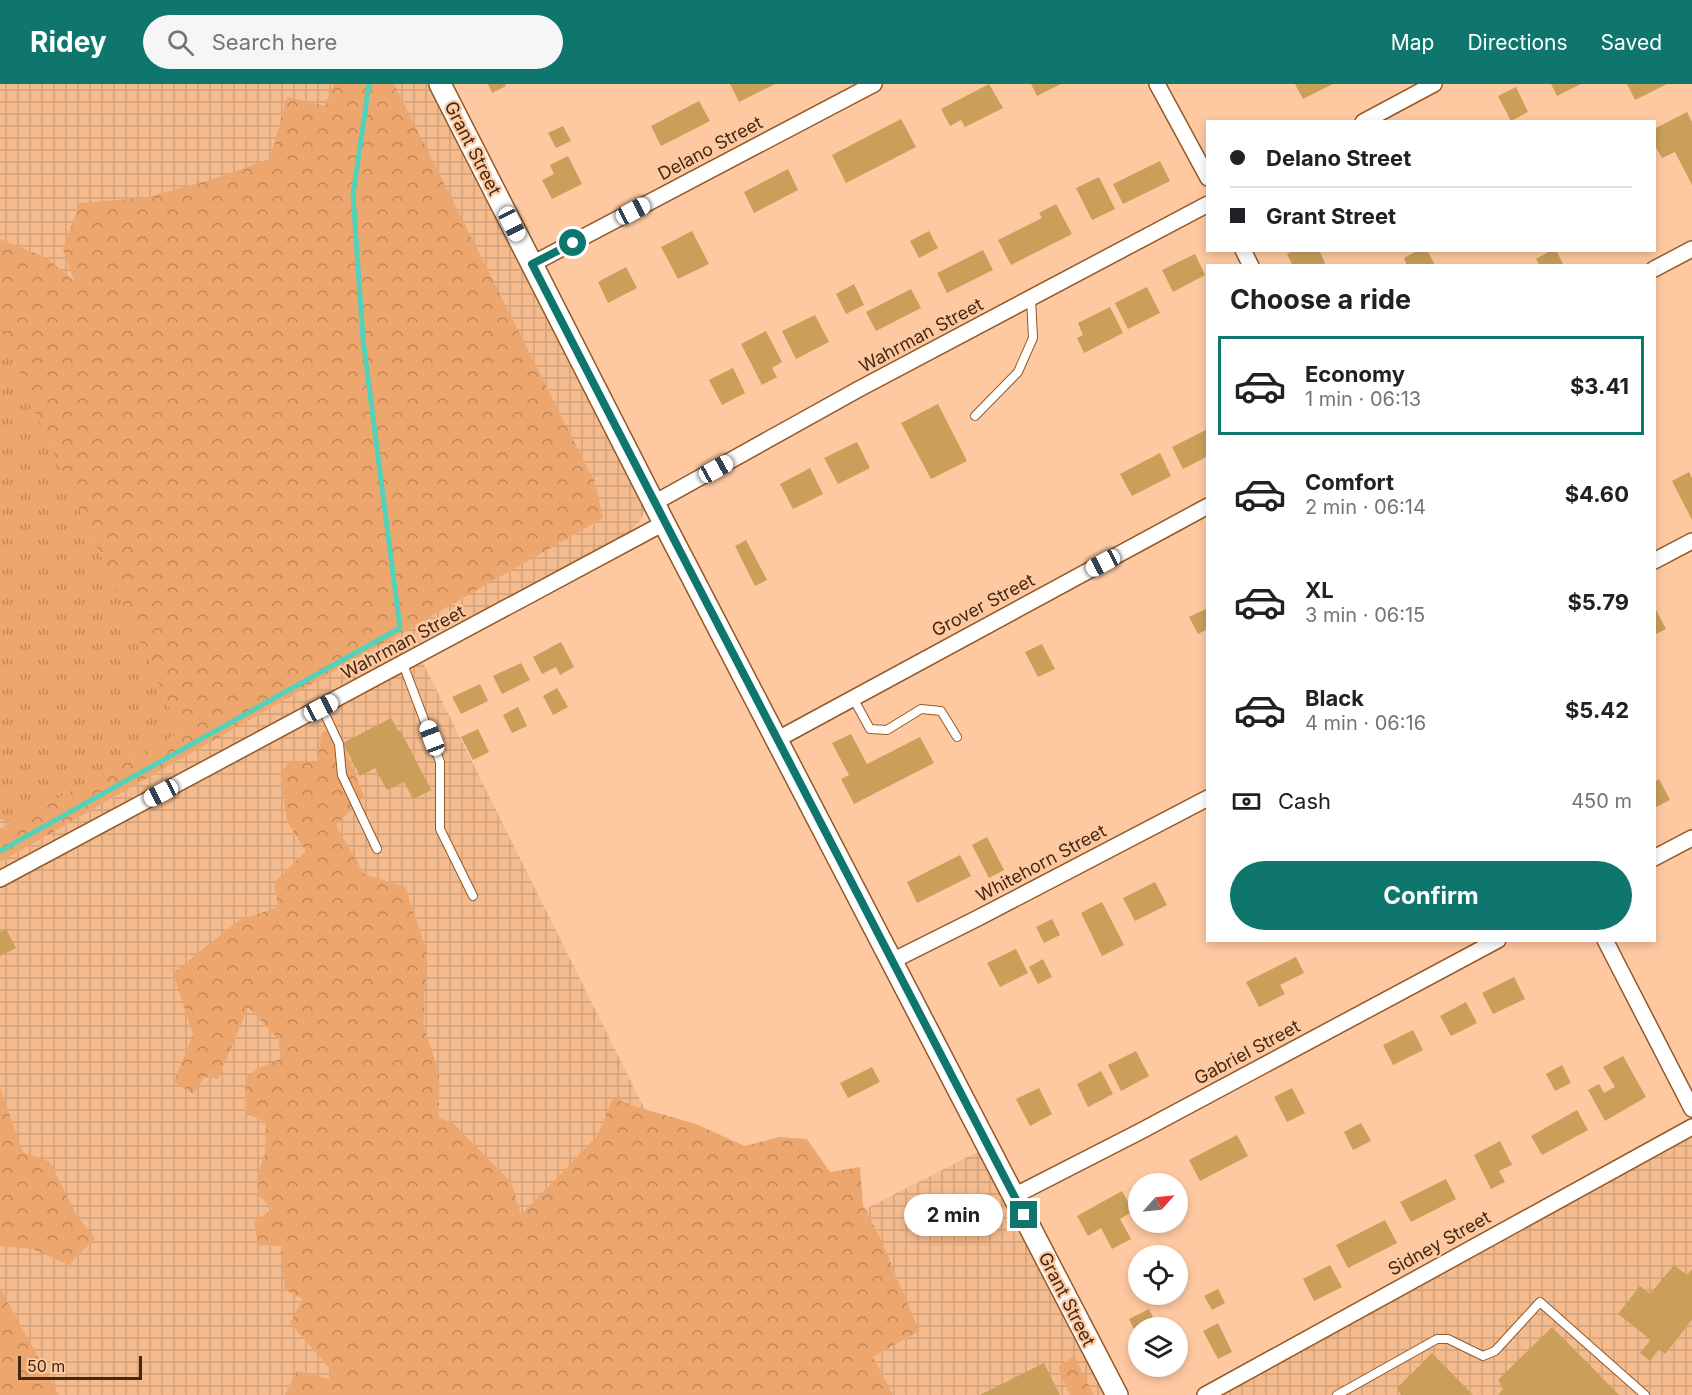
<!DOCTYPE html>
<meta charset="utf-8">
<style>
:root{--surface:#fff;--page:#f6f6f6;--text:#202124;--muted:#757577;--line:#e0e0e0;--accent:#0f766e}
body{margin:0;font-family:Inter,sans-serif;background:var(--page);color:var(--text);height:100vh;display:flex;flex-direction:column;font-size:22px;white-space:nowrap}
*{box-sizing:border-box;margin:0}
p{font-size:20px;color:var(--muted)}
.icon{flex:none;width:33px;height:33px;fill:none;stroke:currentColor;stroke-width:2;stroke-linecap:round;stroke-linejoin:round}
.map{position:relative;flex:1;overflow:hidden}
.sheet{position:absolute;left:1206px;top:180px;width:450px;height:678px;display:flex;flex-direction:column;background:var(--surface);border-radius:0px;box-shadow:0 3px 9px #0003}
.sheet>*{flex:none}
.top-card{position:absolute;left:1206px;top:36px;width:450px;height:132px;border-radius:0px;box-shadow:0 3px 9px #0003;display:grid;align-content:center;height:132px;padding:0 24px;background:var(--surface)}
.needle{width:39px;rotate:63deg}
.controls{position:absolute;left:1128px;top:1089px;display:grid;gap:12px}
.controls a{display:grid;place-items:center;width:60px;height:60px;border-radius:50%;background:var(--surface);box-shadow:0 3px 9px #0003;font-size:30px}
.scale{position:absolute;left:18px;bottom:15px;width:124px;box-sizing:border-box;padding-left:6px;border:3px solid #412813;border-top:0;font-size:16px;line-height:21px;white-space:nowrap;color:#412813;-webkit-text-stroke:4px #fec9a1;paint-order:stroke}
.end{position:absolute;width:27px;height:27px;margin:-14px;border:8px solid #0f766e;background:#fff;box-shadow:0 0 0 3px #fff}
.from{border-radius:50%}
.bubble{position:absolute;height:42px;border-radius:21px;background:var(--surface);box-shadow:0 3px 9px #0003;font-size:20px;font-weight:700;line-height:42px;text-align:center}
.car{position:absolute;width:18px;height:36px;margin:-18px -9px;border-radius:8px;box-shadow:0 0 4px 2px #0007;background:linear-gradient(#fff 24%,#345 0 40%,#fff 0 76%,#345 0 86%,#fff 0)}
.top-card b{display:flex;align-items:center;gap:21px;height:57px;font-size:22px}
.top-card b+b{border-top:2px solid var(--line)}
.top-card i{width:15px;height:15px;background:var(--text)}
ul{padding:0;list-style:none}
li{display:flex;align-items:center;gap:18px;height:99px;margin:0 12px 9px;padding:0 12px;border:3px solid transparent;border-radius:0px}
li div{flex:1}
li b{display:block;font-size:22px}
li em{font-style:normal;font-weight:700}
li.active{border-color:var(--accent)}
li>.icon{width:54px;height:54px;stroke-width:1.5}
h2{padding:0 24px;font-size:27px;line-height:72px}
.pay{display:flex;align-items:center;gap:15px;height:66px;padding:0 24px;font-size:22px}
.pay p{margin-inline-start:auto}
.action{display:flex;gap:12px;margin-top:auto;padding:12px 24px}
.action a{flex:1;height:69px;border-radius:36px;background:var(--accent);color:#fff;font-size:24px;font-weight:700;line-height:69px;text-align:center}
header{display:flex;align-items:center;gap:36px;box-sizing:border-box;height:84px;padding:0 30px;background:var(--accent);color:#fff}
header strong{font-size:28px}
nav{display:flex;gap:33px;margin-inline-start:auto;font-size:21px}
.search{width:420px;height:54px;background:var(--page);display:flex;align-items:center;gap:15px;box-sizing:border-box;padding:0 21px;border-radius:33px;color:var(--muted);font-size:22px}
.map>svg:first-child{display:block}
.industrial{fill:url(#industrial-grid)}
.grass{fill:url(#grass-tufts)}
.forest{fill:url(#forest-crowns)}
.lines{fill:none;stroke-linecap:round;stroke-linejoin:round}
.stream{stroke:#53d2bb;stroke-width:5}
.building{fill:#c99f5a}
.lane-casing{stroke:#935926;stroke-width:10}
.street-casing{stroke:#935926;stroke-width:18}
.secondary-casing{stroke:#935926;stroke-width:24}
.lane{stroke:#fff;stroke-width:8}
.street{stroke:#fff;stroke-width:15}
.secondary{stroke:#fff;stroke-width:21}
.route{stroke:#0f766e;stroke-width:8}
.labels{text-anchor:middle;dominant-baseline:central;stroke-width:4.5;stroke-linejoin:round;paint-order:stroke}
.street-label{font-size:18px;fill:#412813;stroke:#fec9a1}
</style>
<header>
<strong>Ridey</strong>
<div class="search"><svg class="icon" aria-label="search" viewBox="0 0 24 24"><circle cx="10" cy="10" r="6"/><path d="M15 15l6 6"/></svg>Search here</div>
<nav><a>Map</a><a>Directions</a><a>Saved</a></nav>
</header>
<div class="map">
<svg width="1692" height="1311" viewBox="0 0 1692 1311">
<defs>
<pattern id="industrial-grid" width="8" height="8" patternUnits="userSpaceOnUse" patternTransform="scale(1.5)"><rect width="8" height="8" fill="#f4bb8f"/><path d="M0 4h8M4 0v8" fill="none" stroke="#d2a17a"/></pattern>
<pattern id="grass-tufts" width="24" height="20" patternUnits="userSpaceOnUse" patternTransform="scale(1.5)"><rect width="24" height="20" fill="#eda66d"/><path d="M3 7l-1-3M5 7V3M7 7l1-3M15 17l-1-3M17 17v-4M19 17l1-3" fill="none" stroke="#c28758"/></pattern>
<pattern id="forest-crowns" width="20" height="18" patternUnits="userSpaceOnUse" patternTransform="scale(1.5)"><rect width="20" height="18" fill="#eda66d"/><path d="M2 6a3 3 0 1 1 6 0M12 15a3 3 0 1 1 6 0" fill="none" stroke="#c28758"/></pattern>
</defs>
<rect width="100%" height="100%" fill="#fec9a1"/>
<!-- industrial -->
<g class="industrial">
<polygon points="0,0 433,0 645,418 644,428 640,437 630,448 615,458 414,561 729,1195 983,1065 1110,1311 0,1311"/>
<polygon points="1692,1053 1692,1311 1220,1311"/>
</g>
<!-- grass -->
<polygon class="grass" points="0,237 27,310 181,648 13,738 0,735"/>
<!-- forest -->
<g class="forest">
<polygon points="334,0 394,0 595,399 603,434 0,778 0,745 181,648 27,310 0,237 0,155 45,173 74,197 63,165 80,119 144,114 217,94 270,75 287,13 325,22"/>
<polygon points="337,644 364,713 336,741 364,790 405,803 427,868 424,914 424,944 439,988 439,1034 453,1039 511,1098 521,1131 598,1051 613,1014 640,1024 696,1040 745,1062 779,1053 807,1055 830,1088 860,1083 863,1121 882,1158 919,1247 873,1273 893,1311 285,1311 297,1287 329,1295 331,1286 290,1239 303,1215 285,1206 281,1162 258,1161 254,1137 273,1125 259,1112 257,1092 265,1070 266,1038 245,1029 245,993 259,984 280,975 279,956 248,923 218,995 204,993 193,1010 174,998 193,950 173,889 238,837 278,823 274,799 306,767 287,737 280,689 290,677 317,679 322,648"/>
<polygon points="0,1004 23,1068 50,1078 77,1132 95,1154 69,1181 32,1165 0,1162"/>
<polygon points="0,1204 59,1311 0,1311"/>
<polygon points="1074,1272 1094,1311 1070,1311 1058,1283"/>
</g>
<g class="lines">
<!-- stream -->
<polyline class="stream" points="0,767 400,544 363,255 353,111 369,0"/>
</g>
<!-- building -->
<g class="building">
<polygon points="488,0 505,0 506,2 492,9"/>
<polygon points="730,0 775,0 739,18"/>
<polygon points="989,0 1003,24 965,43 961,36 950,42 941,25"/>
<polygon points="1031,0 1061,0 1037,12"/>
<polygon points="1295,0 1333,0 1303,15"/>
<polygon points="1551,0 1581,0 1557,12"/>
<polygon points="1627,0 1667,0 1635,16"/>
<polygon points="1516,3 1528,28 1511,37 1498,12"/>
<polygon points="699,17 710,37 661,62 651,42"/>
<polygon points="1687,28 1692,38 1692,101 1675,68 1662,74 1654,60 1654,45"/>
<polygon points="901,35 916,63 846,99 832,71"/>
<polygon points="563,42 571,57 556,64 548,49"/>
<polygon points="568,72 582,100 552,115 542,96 554,90 550,81"/>
<polygon points="1160,77 1170,97 1123,120 1113,100"/>
<polygon points="788,85 798,106 754,129 744,108"/>
<polygon points="1099,93 1115,125 1092,136 1076,104"/>
<polygon points="1056,120 1072,150 1011,181 998,156 1042,134 1039,129"/>
<polygon points="692,147 709,180 678,195 661,163"/>
<polygon points="929,147 938,164 919,174 910,157"/>
<polygon points="983,166 993,186 947,209 937,189"/>
<polygon points="1294,166 1319,166 1325,179 1321,182 1293,182 1287,170"/>
<polygon points="1419,166 1427,166 1435,181 1407,182 1404,174"/>
<polygon points="1552,166 1556,166 1564,182 1540,182 1536,175"/>
<polygon points="1195,170 1205,191 1173,208 1162,186"/>
<polygon points="626,183 637,204 608,219 598,198"/>
<polygon points="854,200 864,221 846,230 836,210"/>
<polygon points="1147,203 1160,229 1128,245 1115,219"/>
<polygon points="911,205 921,224 876,247 866,228"/>
<polygon points="1110,223 1123,249 1084,269 1077,254 1083,251 1078,239"/>
<polygon points="815,231 829,258 796,275 782,247"/>
<polygon points="766,247 782,278 772,284 777,293 762,301 741,260"/>
<polygon points="733,284 745,309 722,321 709,296"/>
<polygon points="938,320 967,377 931,395 901,339"/>
<polygon points="1208,345 1208,372 1183,385 1172,363"/>
<polygon points="857,358 870,384 838,400 824,374"/>
<polygon points="1160,369 1171,392 1132,412 1120,390"/>
<polygon points="810,384 823,410 793,425 780,400"/>
<polygon points="1689,388 1692,394 1692,436 1672,397"/>
<polygon points="746,456 767,496 755,502 735,462"/>
<polygon points="1654,522 1666,545 1654,551"/>
<polygon points="1208,524 1208,545 1198,550 1189,533"/>
<polygon points="561,558 574,583 560,591 556,583 542,590 533,573"/>
<polygon points="1042,560 1055,585 1038,593 1025,568"/>
<polygon points="521,579 530,596 502,610 493,592"/>
<polygon points="480,600 488,617 461,630 452,613"/>
<polygon points="557,604 568,623 553,631 543,612"/>
<polygon points="518,623 527,642 512,649 503,631"/>
<polygon points="391,634 398,647 400,646 431,706 413,715 404,698 387,706 375,684 360,692 343,659"/>
<polygon points="478,645 489,668 473,676 461,653"/>
<polygon points="851,650 867,680 920,653 934,679 854,720 841,695 849,691 832,659"/>
<polygon points="1659,695 1670,716 1654,724 1654,698"/>
<polygon points="987,753 1004,786 989,794 972,761"/>
<polygon points="960,771 971,792 917,819 907,798"/>
<polygon points="1155,798 1167,821 1135,837 1123,814"/>
<polygon points="1102,818 1124,861 1102,872 1081,829"/>
<polygon points="1052,835 1060,851 1044,859 1036,843"/>
<polygon points="6,845 16,864 0,872 0,848"/>
<polygon points="1016,865 1028,889 1000,903 987,879"/>
<polygon points="1296,873 1304,889 1280,901 1285,910 1259,923 1246,898"/>
<polygon points="1043,875 1052,893 1038,900 1029,883"/>
<polygon points="1514,893 1525,915 1493,930 1482,909"/>
<polygon points="1466,918 1477,939 1451,952 1440,932"/>
<polygon points="1413,946 1423,966 1393,981 1383,961"/>
<polygon points="1136,967 1149,992 1121,1007 1108,981"/>
<polygon points="1623,972 1646,1013 1605,1037 1588,1006 1599,1000 1604,1009 1615,1003 1603,983"/>
<polygon points="1562,981 1571,999 1555,1007 1546,990"/>
<polygon points="872,983 880,998 848,1014 840,999"/>
<polygon points="1101,987 1113,1010 1088,1023 1077,1000"/>
<polygon points="1039,1004 1052,1030 1030,1042 1016,1015"/>
<polygon points="1292,1004 1305,1029 1287,1038 1274,1013"/>
<polygon points="1577,1026 1588,1046 1542,1071 1531,1052"/>
<polygon points="1361,1039 1371,1057 1353,1066 1344,1048"/>
<polygon points="1237,1051 1248,1072 1200,1097 1189,1076"/>
<polygon points="1500,1057 1512,1081 1499,1087 1505,1098 1491,1105 1474,1071"/>
<polygon points="1446,1095 1456,1115 1411,1138 1400,1118"/>
<polygon points="1122,1107 1133,1127 1120,1135 1131,1155 1112,1165 1101,1144 1088,1152 1077,1132"/>
<polygon points="1385,1136 1397,1159 1348,1184 1336,1161"/>
<polygon points="1330,1181 1342,1203 1314,1217 1303,1195"/>
<polygon points="1674,1181 1687,1191 1692,1185 1692,1236 1665,1270 1659,1265 1650,1277 1640,1269 1651,1256 1618,1230 1640,1202 1650,1210"/>
<polygon points="1218,1205 1225,1219 1212,1226 1204,1212"/>
<polygon points="1149,1225 1158,1244 1138,1244 1138,1253 1129,1235"/>
<polygon points="1218,1239 1232,1268 1218,1275 1203,1247"/>
<polygon points="1552,1243 1619,1311 1498,1311 1503,1305 1498,1296"/>
<polygon points="1432,1269 1473,1311 1401,1311 1397,1304"/>
<polygon points="1044,1279 1060,1311 980,1311"/>
</g>
<g class="lines">
<!-- lane casing -->
<g class="lane-casing">
<g id="lane">
<polyline points="975,332 1018,288 1033,254 1031,214"/>
<polyline points="403,580 440,678 440,745 473,812"/>
<polyline points="853,614 870,645 887,646 921,625 941,627 957,653"/>
<polyline points="322,624 339,660 342,691 377,765"/>
<polyline points="1337,1311 1437,1255 1448,1255 1483,1272 1495,1267 1540,1218 1645,1311"/>
</g>
</g>
<!-- street casing -->
<g class="street-casing">
<g id="street">
<polyline points="1157,0 1208,94"/>
<polyline points="1363,38 1434,0"/>
<polyline points="1243,166 1251,182"/>
<polyline points="532,180 874,0"/>
<polyline points="1654,185 1692,165"/>
<polyline points="654,419 859,305 1208,120"/>
<polyline points="1654,477 1692,457"/>
<polyline points="778,655 1208,422"/>
<polyline points="1654,774 1692,754"/>
<polyline points="0,795 664,439"/>
<polyline points="1605,856 1692,1025"/>
<polyline points="892,877 978,834 1208,714"/>
<polyline points="1014,1112 1141,1047 1498,856"/>
<polyline points="1205,1311 1692,1043"/>
</g>
</g>
<!-- secondary casing -->
<g class="secondary-casing">
<polyline id="secondary" points="440,0 664,439 1117,1311"/>
</g>
<!-- lane -->
<use href="#lane" class="lane"/>
<!-- street -->
<use href="#street" class="street"/>
<!-- secondary -->
<use href="#secondary" class="secondary"/>
</g>
<g class="lines">
<!-- route -->
<path class="route" d="M 573,159 L 532,180 C 696,497 858,815 1024,1131"/>
</g>
<g class="labels">
<!-- street labels -->
<g class="street-label">
<text transform="translate(473 64) rotate(63)">Grant Street</text>
<text transform="translate(710 64) rotate(-28)">Delano Street</text>
<text transform="translate(921 251) rotate(-28)">Wahrman Street</text>
<text transform="translate(983 521) rotate(-28)">Grover Street</text>
<text transform="translate(403 558) rotate(-28)">Wahrman Street</text>
<text transform="translate(1041 779) rotate(-28)">Whitehorn Street</text>
<text transform="translate(1247 968) rotate(-28)">Gabriel Street</text>
<text transform="translate(1439 1159) rotate(-29)">Sidney Street</text>
<text transform="translate(1067 1215) rotate(63)">Grant Street</text>
</g>
</g>
</svg>
<div class="controls">
<a><svg class="needle" viewBox="-14 -14 28 28"><path d="M0-13l5 13h-10z" fill="#e53935"/><path d="M0 13l5-13h-10z" fill="#757577"/></svg></a>
<a><svg class="icon" aria-label="locate" viewBox="0 0 24 24"><circle cx="12" cy="12" r="6"/><path d="M12 2v4M12 18v4M2 12h4M18 12h4"/></svg></a>
<a><svg class="icon" aria-label="layers" viewBox="0 0 24 24"><path d="M12 4l9 5-9 5-9-5zM3 14l9 5 9-5"/></svg></a>
</div>
<div class="scale">50 m</div>
<i class="end from" style="left:573px;top:159px"></i>
<i class="end" style="left:1024px;top:1131px"></i>
<div class="bubble" style="left:904px;top:1110px;width:99px">2 min</div>
<i class="car" style="left:633px;top:127px;rotate:62deg"></i>
<i class="car" style="left:512px;top:140px;rotate:153deg"></i>
<i class="car" style="left:716px;top:385px;rotate:61deg"></i>
<i class="car" style="left:1103px;top:479px;rotate:242deg"></i>
<i class="car" style="left:321px;top:624px;rotate:62deg"></i>
<i class="car" style="left:432px;top:654px;rotate:339deg"></i>
<i class="car" style="left:161px;top:709px;rotate:242deg"></i>
<div class="top-card">
<b><i class="from"></i>Delano Street</b>
<b><i></i>Grant Street</b>
</div>
<section class="sheet">
<h2>Choose a ride</h2>
<ul>
<li class="active"><svg class="icon" aria-label="car" viewBox="0 0 24 24"><path d="M5 17H2v-5l4-1 3-4h7l3 4 3 1v5h-3M9 17h6M6 11h13"/><circle cx="7" cy="17" r="2"/><circle cx="17" cy="17" r="2"/></svg><div><b>Economy</b><p>1 min · 06:13</p></div><em>$3.41</em></li>
<li><svg class="icon" aria-label="car" viewBox="0 0 24 24"><path d="M5 17H2v-5l4-1 3-4h7l3 4 3 1v5h-3M9 17h6M6 11h13"/><circle cx="7" cy="17" r="2"/><circle cx="17" cy="17" r="2"/></svg><div><b>Comfort</b><p>2 min · 06:14</p></div><em>$4.60</em></li>
<li><svg class="icon" aria-label="car" viewBox="0 0 24 24"><path d="M5 17H2v-5l4-1 3-4h7l3 4 3 1v5h-3M9 17h6M6 11h13"/><circle cx="7" cy="17" r="2"/><circle cx="17" cy="17" r="2"/></svg><div><b>XL</b><p>3 min · 06:15</p></div><em>$5.79</em></li>
<li><svg class="icon" aria-label="car" viewBox="0 0 24 24"><path d="M5 17H2v-5l4-1 3-4h7l3 4 3 1v5h-3M9 17h6M6 11h13"/><circle cx="7" cy="17" r="2"/><circle cx="17" cy="17" r="2"/></svg><div><b>Black</b><p>4 min · 06:16</p></div><em>$5.42</em></li>
</ul>
<div class="pay"><svg class="icon" aria-label="cash" viewBox="0 0 24 24"><path d="M3 7h18v10H3z"/><circle cx="12" cy="12" r="2"/></svg>Cash<p>450 m</p></div>
<div class="action"><a>Confirm</a></div>
</section>
</div>
